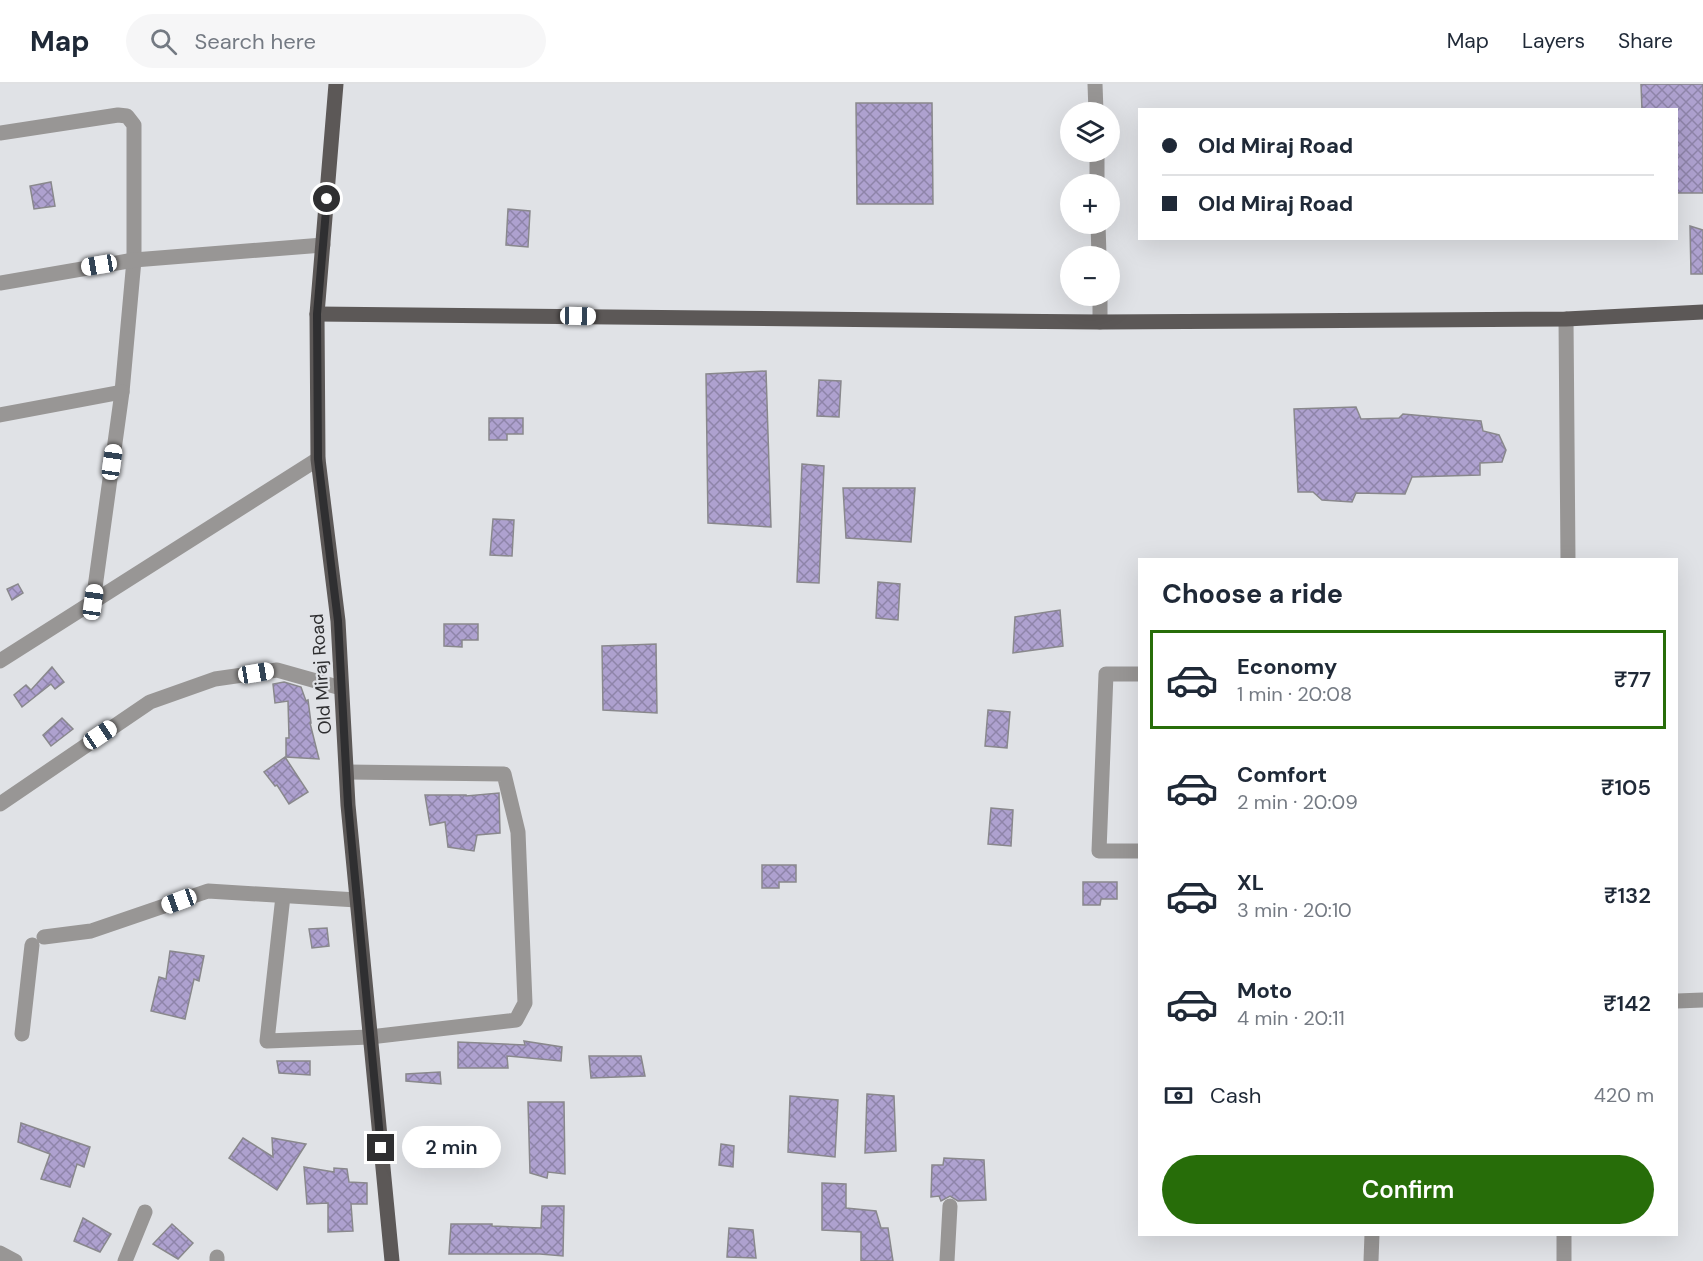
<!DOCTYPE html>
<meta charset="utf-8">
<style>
:root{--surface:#fff;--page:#f6f6f7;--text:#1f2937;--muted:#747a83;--line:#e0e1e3;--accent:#276d09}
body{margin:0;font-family:"DM Sans",sans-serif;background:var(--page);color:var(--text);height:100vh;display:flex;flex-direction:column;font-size:22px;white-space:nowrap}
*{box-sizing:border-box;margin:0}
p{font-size:20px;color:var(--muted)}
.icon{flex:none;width:33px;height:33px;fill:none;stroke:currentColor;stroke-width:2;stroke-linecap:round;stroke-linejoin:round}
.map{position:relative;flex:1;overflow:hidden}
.sheet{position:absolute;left:1138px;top:474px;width:540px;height:678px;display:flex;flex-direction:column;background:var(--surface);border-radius:0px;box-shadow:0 6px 24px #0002}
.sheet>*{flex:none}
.guide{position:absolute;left:1138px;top:24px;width:540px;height:132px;border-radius:0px;box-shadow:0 6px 24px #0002;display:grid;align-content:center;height:132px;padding:0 24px;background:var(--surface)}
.controls{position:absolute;left:1060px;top:18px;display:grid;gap:12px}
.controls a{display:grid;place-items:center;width:60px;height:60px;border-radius:50%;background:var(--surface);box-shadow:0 6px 24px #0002;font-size:30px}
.end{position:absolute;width:27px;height:27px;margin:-14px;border:8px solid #2f2f31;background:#fff;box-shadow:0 0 0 3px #fff}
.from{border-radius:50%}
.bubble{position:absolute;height:42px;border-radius:21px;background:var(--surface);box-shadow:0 6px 24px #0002;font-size:20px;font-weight:600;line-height:42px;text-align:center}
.car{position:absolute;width:18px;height:36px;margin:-18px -9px;border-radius:8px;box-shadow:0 0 4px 2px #0007;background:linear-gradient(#fff 24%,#345 0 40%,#fff 0 76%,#345 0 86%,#fff 0)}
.guide b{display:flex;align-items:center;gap:21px;height:57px;font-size:22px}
.guide b+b{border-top:2px solid var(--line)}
.guide i{width:15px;height:15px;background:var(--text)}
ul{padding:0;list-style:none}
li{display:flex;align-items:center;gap:18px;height:99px;margin:0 12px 9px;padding:0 12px;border:3px solid transparent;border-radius:0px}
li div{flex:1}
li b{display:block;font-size:22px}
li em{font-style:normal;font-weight:600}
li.active{border-color:var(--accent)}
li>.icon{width:54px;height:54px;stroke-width:1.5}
h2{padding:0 24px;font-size:27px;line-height:72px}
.pay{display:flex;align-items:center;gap:15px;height:66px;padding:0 24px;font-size:22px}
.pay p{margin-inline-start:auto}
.primary-button{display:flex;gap:12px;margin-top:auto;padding:12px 24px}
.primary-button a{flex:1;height:69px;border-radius:36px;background:var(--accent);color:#fff;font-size:24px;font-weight:600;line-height:69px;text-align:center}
header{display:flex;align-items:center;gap:36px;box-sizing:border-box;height:84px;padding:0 30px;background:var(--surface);border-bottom:2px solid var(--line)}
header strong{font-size:28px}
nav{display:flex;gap:33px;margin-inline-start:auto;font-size:21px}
.search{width:420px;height:54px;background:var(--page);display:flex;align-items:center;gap:15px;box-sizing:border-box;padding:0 21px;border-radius:33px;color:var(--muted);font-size:22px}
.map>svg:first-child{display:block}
.building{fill:url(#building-cross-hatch);stroke:#89888c;stroke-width:1.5}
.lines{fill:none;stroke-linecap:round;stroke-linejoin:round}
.minor{stroke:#989695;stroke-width:15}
.major{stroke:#5c5857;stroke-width:15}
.route{stroke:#2f2f31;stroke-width:8}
.labels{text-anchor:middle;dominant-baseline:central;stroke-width:4.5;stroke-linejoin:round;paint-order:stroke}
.street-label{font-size:18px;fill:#2f2f31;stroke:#e0e2e6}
</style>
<header>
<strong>Map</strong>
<div class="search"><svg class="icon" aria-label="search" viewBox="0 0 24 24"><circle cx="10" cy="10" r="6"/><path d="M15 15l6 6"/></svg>Search here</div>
<nav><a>Map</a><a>Layers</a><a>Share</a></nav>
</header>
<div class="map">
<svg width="1703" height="1177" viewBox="0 0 1703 1177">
<defs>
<pattern id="building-cross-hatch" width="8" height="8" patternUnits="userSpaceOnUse" patternTransform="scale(1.5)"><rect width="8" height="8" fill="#aea1cf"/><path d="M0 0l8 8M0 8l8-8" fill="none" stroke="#8e84a9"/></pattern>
</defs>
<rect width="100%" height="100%" fill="#e0e2e6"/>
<!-- building -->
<g class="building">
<polygon points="1641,0 1703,0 1703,109 1677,109 1677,26 1642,26"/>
<polygon points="856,19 932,19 933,120 857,120"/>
<polygon points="51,98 55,122 34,125 30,102"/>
<polygon points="508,125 530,127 528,163 506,161"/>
<polygon points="1690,142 1703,146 1703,190 1691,190"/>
<polygon points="766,287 771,443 708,439 706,290"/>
<polygon points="819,296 841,297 839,333 817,332"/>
<polygon points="1356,323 1361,335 1399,334 1403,330 1481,337 1483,347 1499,351 1506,366 1502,378 1480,379 1480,391 1412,393 1405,410 1356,409 1352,418 1322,416 1313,408 1298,408 1294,325"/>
<polygon points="489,334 523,334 523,350 507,350 507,356 489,356"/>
<polygon points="802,380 824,382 819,499 797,498"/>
<polygon points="843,404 915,404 911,458 846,454"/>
<polygon points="493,435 514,436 512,472 490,471"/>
<polygon points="878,498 900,500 898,536 876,534"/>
<polygon points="18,500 23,509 12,516 7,505"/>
<polygon points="1060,526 1063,562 1013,569 1015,533"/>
<polygon points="444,540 478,540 478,556 462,556 462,563 444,562"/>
<polygon points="656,560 657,629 603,626 602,562"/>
<polygon points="52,583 64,598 55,605 51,600 22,623 14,611 26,601 31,606"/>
<polygon points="284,598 301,603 306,617 308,616 311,639 310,639 319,675 286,673 286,654 289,654 288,617 275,619 273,600"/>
<polygon points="988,626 1010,628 1007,664 985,662"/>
<polygon points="62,634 73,645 51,662 43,651"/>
<polygon points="285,673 308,708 289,720 277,701 275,702 264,688"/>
<polygon points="499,709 500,749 477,751 474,767 448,763 445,738 430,741 425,711 466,711 466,712"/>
<polygon points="991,724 1013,726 1011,762 988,760"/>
<polygon points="762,781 796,781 796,798 779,798 779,804 762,804"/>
<polygon points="1083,798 1117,798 1117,815 1101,815 1100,821 1083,821"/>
<polygon points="327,844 329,862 312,864 309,845"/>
<polygon points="170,867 204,872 199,897 194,895 185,935 151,927 159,893 166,895"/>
<polygon points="524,957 562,963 561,977 507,972 508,984 458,984 458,958 525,961"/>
<polygon points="589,972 641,972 645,992 591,994"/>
<polygon points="277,977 310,977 310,991 279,989"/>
<polygon points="440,988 441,1000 406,997 406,990"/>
<polygon points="867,1010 894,1012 896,1067 865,1069"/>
<polygon points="790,1012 838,1016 835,1073 788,1068"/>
<polygon points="528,1018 564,1018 565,1090 548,1088 547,1094 530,1089"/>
<polygon points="21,1039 90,1063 84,1083 77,1080 70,1103 41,1095 50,1070 18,1058"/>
<polygon points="243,1054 273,1073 272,1054 306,1060 277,1106 229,1074"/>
<polygon points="721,1060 734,1062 733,1083 719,1081"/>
<polygon points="944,1074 984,1076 986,1116 958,1117 950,1112 941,1117 939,1112 931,1113 932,1081 943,1081"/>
<polygon points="304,1083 334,1088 334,1084 347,1085 349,1098 367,1099 367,1120 351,1120 353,1147 328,1148 328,1119 307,1120"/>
<polygon points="822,1099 846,1100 846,1124 876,1127 881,1144 888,1144 893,1177 861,1177 861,1148 822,1146"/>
<polygon points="542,1122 564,1122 563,1172 540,1170 449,1170 451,1140 492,1140 492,1142 541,1144"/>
<polygon points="83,1134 111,1150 100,1168 74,1157"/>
<polygon points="172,1140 193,1159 178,1175 153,1160"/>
<polygon points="729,1144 753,1146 756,1174 727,1173"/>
</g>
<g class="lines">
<!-- minor -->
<g class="minor">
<polyline points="1095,0 1096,28"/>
<polyline points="0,49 118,31 127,32 134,41 134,176 122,308 93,518"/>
<polyline points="1097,68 1097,100"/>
<polyline points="1098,140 1099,172"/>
<polyline points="0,199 134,176 323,161"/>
<polyline points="1100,212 1100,238"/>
<polyline points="1566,235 1568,476"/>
<polyline points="0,331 122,308"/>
<polyline points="0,577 318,375"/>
<polyline points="1140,590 1106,590 1099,767 1140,767"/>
<polyline points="0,720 150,618 215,595 277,586 341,604"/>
<polyline points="283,812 267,957 370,953 516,936 525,919 518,748 504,690 347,688"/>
<polyline points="44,853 91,847 208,807 357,816"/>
<polyline points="1677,917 1703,916"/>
<polyline points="22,950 32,861"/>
<polyline points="0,1169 15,1177"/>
<polyline points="125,1177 145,1128"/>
<polyline points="217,1177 217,1173"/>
<polyline points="947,1177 950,1122"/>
<polyline points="1371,1177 1372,1150"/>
<polyline points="1564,1177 1564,1150"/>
</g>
<!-- major -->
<g class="major">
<polyline points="336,0 317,230 318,375 338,537 348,721 392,1177"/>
<polyline points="317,230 1100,238 1566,235 1703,228"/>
</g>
</g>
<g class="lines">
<!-- route -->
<polyline class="route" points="327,115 317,230 318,375 338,537 348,721 381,1064"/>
</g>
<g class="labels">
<!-- street labels -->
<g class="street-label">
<text transform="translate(321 590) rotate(-94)">Old Miraj Road</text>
</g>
</g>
</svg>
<div class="controls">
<a><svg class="icon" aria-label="layers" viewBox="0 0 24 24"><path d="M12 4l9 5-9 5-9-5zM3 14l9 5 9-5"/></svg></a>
<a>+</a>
<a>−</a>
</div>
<i class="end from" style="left:327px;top:115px"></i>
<i class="end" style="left:381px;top:1064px"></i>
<div class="bubble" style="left:402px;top:1042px;width:99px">2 min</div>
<i class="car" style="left:99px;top:181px;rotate:260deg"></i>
<i class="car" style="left:578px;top:232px;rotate:91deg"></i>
<i class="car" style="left:112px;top:378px;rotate:8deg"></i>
<i class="car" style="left:93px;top:518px;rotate:8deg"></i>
<i class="car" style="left:256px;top:589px;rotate:81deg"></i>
<i class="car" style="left:100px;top:651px;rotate:56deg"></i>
<i class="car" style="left:179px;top:817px;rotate:250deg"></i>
<div class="guide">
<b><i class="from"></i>Old Miraj Road</b>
<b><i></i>Old Miraj Road</b>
</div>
<section class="sheet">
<h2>Choose a ride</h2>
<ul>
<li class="active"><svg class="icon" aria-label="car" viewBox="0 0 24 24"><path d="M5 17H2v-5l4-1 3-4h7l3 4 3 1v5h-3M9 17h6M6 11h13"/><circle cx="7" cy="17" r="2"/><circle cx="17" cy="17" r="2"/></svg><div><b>Economy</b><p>1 min · 20:08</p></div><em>₹77</em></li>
<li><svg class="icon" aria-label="car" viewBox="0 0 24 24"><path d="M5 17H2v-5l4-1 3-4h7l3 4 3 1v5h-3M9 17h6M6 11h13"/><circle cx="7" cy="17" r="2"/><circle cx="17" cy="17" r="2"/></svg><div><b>Comfort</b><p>2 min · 20:09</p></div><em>₹105</em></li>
<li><svg class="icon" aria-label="car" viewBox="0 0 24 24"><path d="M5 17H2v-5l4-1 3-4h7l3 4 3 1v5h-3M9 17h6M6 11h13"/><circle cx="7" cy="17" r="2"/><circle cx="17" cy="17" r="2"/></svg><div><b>XL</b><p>3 min · 20:10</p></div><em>₹132</em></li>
<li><svg class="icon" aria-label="car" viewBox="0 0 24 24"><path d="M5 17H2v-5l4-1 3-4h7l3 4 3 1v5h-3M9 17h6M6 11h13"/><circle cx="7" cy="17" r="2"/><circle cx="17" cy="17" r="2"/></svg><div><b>Moto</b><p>4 min · 20:11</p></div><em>₹142</em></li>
</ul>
<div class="pay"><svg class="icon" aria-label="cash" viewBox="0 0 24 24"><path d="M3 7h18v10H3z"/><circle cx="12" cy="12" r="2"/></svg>Cash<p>420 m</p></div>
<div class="primary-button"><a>Confirm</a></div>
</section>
</div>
